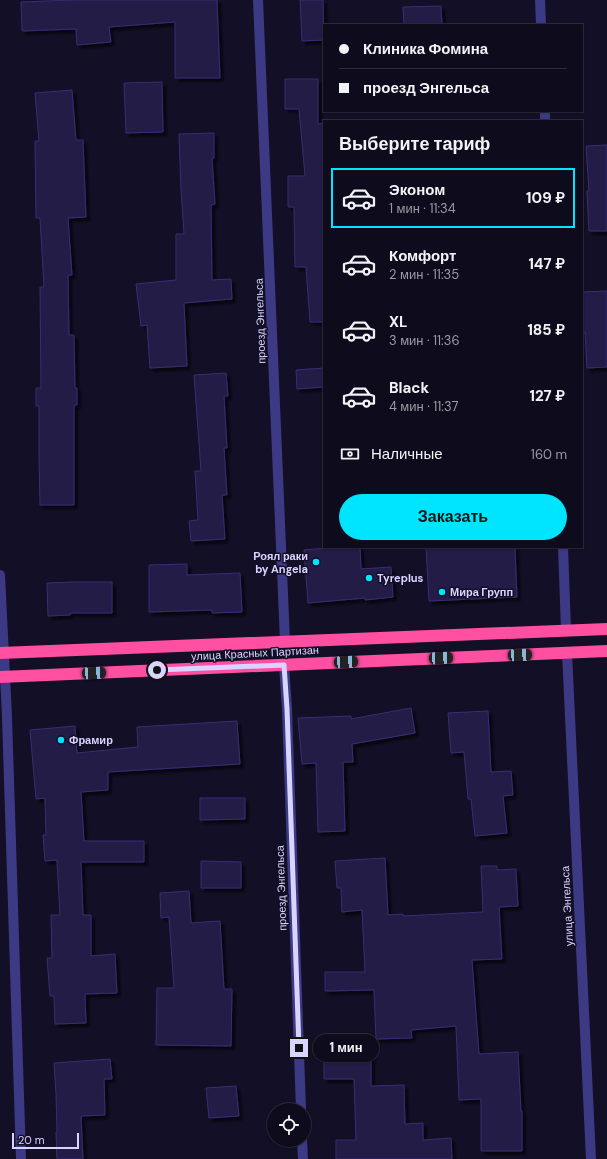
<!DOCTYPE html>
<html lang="ru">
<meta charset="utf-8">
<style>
:root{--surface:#0e0b1c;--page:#1c1929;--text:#f1f3f6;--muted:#9b9ba3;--line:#2e2b3b;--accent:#00e5ff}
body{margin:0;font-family:"DM Sans",sans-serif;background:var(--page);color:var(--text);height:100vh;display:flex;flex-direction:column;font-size:15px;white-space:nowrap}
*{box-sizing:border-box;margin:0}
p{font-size:13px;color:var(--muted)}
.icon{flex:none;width:22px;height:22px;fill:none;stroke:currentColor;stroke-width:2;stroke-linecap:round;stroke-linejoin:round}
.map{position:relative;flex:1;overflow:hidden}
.drawer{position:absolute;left:323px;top:120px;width:260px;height:428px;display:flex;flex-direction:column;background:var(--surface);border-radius:0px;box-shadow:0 1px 3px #0004,0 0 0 1px var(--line)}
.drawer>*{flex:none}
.banner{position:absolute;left:323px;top:24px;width:260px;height:88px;border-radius:0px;box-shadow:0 1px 3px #0004,0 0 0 1px var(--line);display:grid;align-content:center;height:88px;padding:0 16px;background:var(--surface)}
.tools{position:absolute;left:267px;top:1103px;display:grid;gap:8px}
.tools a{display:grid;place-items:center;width:44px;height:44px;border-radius:50%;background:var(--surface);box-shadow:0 1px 3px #0004,0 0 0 1px var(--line);font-size:20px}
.scale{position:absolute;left:12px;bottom:10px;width:67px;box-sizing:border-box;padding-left:4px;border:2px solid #d9d4ff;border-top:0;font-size:11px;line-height:14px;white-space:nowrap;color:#d9d4ff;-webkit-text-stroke:3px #130f26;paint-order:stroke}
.end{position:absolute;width:18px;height:18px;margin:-9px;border:5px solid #d9d4ff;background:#111;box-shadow:0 0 0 2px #111}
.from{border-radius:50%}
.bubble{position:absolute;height:28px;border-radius:14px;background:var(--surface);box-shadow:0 1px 3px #0004,0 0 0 1px var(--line);font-size:13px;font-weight:700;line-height:28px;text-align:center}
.car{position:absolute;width:12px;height:24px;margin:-12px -6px;border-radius:5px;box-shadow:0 0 3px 1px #0007;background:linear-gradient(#222 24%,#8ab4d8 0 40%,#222 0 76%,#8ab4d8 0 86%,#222 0)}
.banner b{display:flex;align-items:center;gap:14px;height:38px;font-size:15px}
.banner b+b{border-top:1px solid var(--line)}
.banner i{width:10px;height:10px;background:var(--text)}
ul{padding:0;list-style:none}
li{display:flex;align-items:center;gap:12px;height:60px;margin:0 8px 6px;padding:0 8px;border:2px solid transparent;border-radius:0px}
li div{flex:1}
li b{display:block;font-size:15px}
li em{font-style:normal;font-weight:700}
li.active{border-color:var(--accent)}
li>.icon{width:36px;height:36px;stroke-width:1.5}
h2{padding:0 16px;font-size:18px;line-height:48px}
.pay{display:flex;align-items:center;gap:10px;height:44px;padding:0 16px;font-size:15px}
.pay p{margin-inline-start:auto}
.cta{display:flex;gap:8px;margin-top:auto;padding:8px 16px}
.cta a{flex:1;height:46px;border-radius:24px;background:var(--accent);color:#111;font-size:16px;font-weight:700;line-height:46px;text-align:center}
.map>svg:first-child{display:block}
.building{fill:#241b47;stroke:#3b2d73;filter:url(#shadow)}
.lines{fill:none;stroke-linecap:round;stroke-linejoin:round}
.minor{stroke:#3d3a85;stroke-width:10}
.highway{stroke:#ff4fa3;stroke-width:12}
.route{stroke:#d9d4ff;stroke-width:5}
.poi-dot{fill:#00e5ff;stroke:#130f26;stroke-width:1.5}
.labels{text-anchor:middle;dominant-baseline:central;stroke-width:3;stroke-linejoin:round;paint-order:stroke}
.street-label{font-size:11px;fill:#d9d4ff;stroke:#130f26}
.poi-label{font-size:11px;font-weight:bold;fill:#d9d4ff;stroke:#130f26;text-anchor:start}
</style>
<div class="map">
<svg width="607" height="1159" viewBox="0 0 607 1159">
<defs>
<filter id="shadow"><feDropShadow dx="3.5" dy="3.5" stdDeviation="1" flood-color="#0009"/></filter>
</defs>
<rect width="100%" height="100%" fill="#130f26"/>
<!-- building -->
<g class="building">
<polygon points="73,0 217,0 220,78 175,78 175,22 109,27 111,42 77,45 76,29 22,31 21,2"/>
<polygon points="300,0 323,0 324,40 302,41"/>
<polygon points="441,6 442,25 404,25 403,7"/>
<polygon points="285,79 318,79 318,124 324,123 324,322 310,322 306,267 295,267 294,207 288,207 288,176 305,176 299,109 285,109"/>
<polygon points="162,82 163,132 126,133 124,83"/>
<polygon points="72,90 76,140 83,140 86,217 68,218 72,275 68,275 69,335 74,335 75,388 77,388 77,405 74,405 74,505 40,505 39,457 39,406 36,406 36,388 41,388 40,287 44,287 40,218 36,218 35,141 39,141 35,93"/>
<polygon points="214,133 214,158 212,158 215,204 211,205 212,280 231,279 232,299 184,303 187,366 150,368 147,325 141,326 136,284 176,280 176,234 184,234 181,190 179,134"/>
<polygon points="607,145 607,231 589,231 587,191 589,191 586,146"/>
<polygon points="607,291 607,367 587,368 585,332 582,332 582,292"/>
<polygon points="324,368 324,387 297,389 296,370"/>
<polygon points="226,373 228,396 224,396 227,448 224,448 227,495 222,495 225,539 191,541 189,521 198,520 195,471 201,471 194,375"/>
<polygon points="338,547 360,547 361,569 391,567 393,597 365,600 365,598 308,603 304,550"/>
<polygon points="426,547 515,547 517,597 429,601"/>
<polygon points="187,564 187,575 240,573 242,612 212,613 212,610 149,612 149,565"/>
<polygon points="72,582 112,582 112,613 70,613 70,615 48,616 47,583"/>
<polygon points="411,708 415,733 352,744 353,762 343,762 345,831 318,832 316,763 302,764 298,718 351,716 351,719"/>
<polygon points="488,711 491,772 511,771 513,795 503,796 507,833 475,836 471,799 468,799 464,752 451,753 448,713"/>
<polygon points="237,721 240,764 108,772 108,790 81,792 84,841 144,841 144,862 81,862 83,915 91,915 91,956 115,954 117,993 85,994 86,1023 55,1024 54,996 50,996 47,958 52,958 51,915 60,915 57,860 45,861 43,835 46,835 45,798 36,799 30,730 75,726 77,753 138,747 137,727"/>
<polygon points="200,798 245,798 245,819 200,820"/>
<polygon points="385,858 388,915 403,914 403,916 483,912 481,866 497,866 497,870 516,869 518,906 499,907 502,959 472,960 479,1054 518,1052 521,1111 522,1111 522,1151 481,1151 481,1099 459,1100 456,1026 411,1030 412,1038 376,1039 374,990 325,991 325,972 365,972 362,910 342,912 341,888 337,888 335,861"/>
<polygon points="201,861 241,862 241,888 201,888"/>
<polygon points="189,891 191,923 220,921 224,989 232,989 231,1046 156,1045 157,988 174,988 169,917 161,918 160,893"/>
<polygon points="324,1050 371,1050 371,1086 404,1085 405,1124 423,1123 423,1140 451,1138 452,1159 336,1159 336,1140 356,1140 354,1079 324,1079"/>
<polygon points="110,1059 112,1079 104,1079 105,1115 81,1116 83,1159 57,1159 56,1132 57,1132 56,1094 54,1063"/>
<polygon points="236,1086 239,1116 209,1118 206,1088"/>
</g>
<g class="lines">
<!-- minor -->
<g class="minor">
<polyline points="258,0 285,642"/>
<polyline points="540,0 541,25"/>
<polyline points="545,111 545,121"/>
<polyline points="563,547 566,630"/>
<polyline points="0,575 7,717 21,1159"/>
<polyline points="567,653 591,1159"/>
<polyline points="284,665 287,709 301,1110"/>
<polyline points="302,1140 303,1159"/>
</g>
<!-- highway -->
<g class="highway">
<polyline points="0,653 607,629"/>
<polyline points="0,677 607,651"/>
</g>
</g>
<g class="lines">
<!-- route -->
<polyline class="route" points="157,670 284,665 287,709 299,1048"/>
</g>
<!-- markers -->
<g class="poi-dot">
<circle cx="316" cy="562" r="4"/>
<circle cx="369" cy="578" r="4"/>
<circle cx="442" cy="592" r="4"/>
<circle cx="61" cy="740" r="4"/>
</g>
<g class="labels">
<!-- street labels -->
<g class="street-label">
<text transform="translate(260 321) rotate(-92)">проезд Энгельса</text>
<text transform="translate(255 653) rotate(-3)">улица Красных Партизан</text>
<text transform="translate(281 888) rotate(-92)">проезд Энгельса</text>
<text transform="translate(567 906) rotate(-93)">улица Энгельса</text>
</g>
<!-- poi labels -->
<g class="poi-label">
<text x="308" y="556" text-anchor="end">Роял раки<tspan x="308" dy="13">by Angela</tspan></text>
<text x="377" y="578">Tyreplus</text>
<text x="450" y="592">Мира Групп</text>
<text x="69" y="740">Фрамир</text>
</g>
</g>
</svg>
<div class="tools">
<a><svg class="icon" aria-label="locate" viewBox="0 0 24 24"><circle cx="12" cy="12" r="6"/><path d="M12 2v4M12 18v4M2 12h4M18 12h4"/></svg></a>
</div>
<div class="scale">20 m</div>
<i class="end from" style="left:157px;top:670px"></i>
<i class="end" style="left:299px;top:1048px"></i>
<div class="bubble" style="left:313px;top:1034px;width:66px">1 мин</div>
<i class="car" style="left:520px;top:655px;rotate:87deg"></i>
<i class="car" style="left:441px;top:658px;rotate:88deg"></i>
<i class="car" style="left:346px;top:662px;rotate:87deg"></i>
<i class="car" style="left:94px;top:673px;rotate:87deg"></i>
<div class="banner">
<b><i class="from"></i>Клиника Фомина</b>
<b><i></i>проезд Энгельса</b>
</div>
<section class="drawer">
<h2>Выберите тариф</h2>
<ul>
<li class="active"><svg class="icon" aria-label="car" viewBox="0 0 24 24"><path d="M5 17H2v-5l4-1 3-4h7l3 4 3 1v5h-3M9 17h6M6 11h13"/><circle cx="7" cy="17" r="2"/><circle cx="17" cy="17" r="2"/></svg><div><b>Эконом</b><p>1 мин · 11:34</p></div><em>109 ₽</em></li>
<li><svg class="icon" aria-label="car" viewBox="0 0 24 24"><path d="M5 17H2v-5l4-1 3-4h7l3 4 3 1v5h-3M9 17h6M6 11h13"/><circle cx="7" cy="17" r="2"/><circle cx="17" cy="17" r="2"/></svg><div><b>Комфорт</b><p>2 мин · 11:35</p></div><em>147 ₽</em></li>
<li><svg class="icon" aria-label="car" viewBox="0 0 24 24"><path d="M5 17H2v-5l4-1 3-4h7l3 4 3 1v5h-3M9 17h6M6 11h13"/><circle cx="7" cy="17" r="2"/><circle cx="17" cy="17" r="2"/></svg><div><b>XL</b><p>3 мин · 11:36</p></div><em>185 ₽</em></li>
<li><svg class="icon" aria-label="car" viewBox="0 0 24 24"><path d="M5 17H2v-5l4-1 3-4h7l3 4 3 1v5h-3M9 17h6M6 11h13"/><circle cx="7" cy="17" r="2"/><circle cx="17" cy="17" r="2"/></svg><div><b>Black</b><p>4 мин · 11:37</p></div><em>127 ₽</em></li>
</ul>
<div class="pay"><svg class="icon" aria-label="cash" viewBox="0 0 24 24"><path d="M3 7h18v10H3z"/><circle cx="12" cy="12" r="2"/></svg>Наличные<p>160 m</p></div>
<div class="cta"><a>Заказать</a></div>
</section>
</div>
